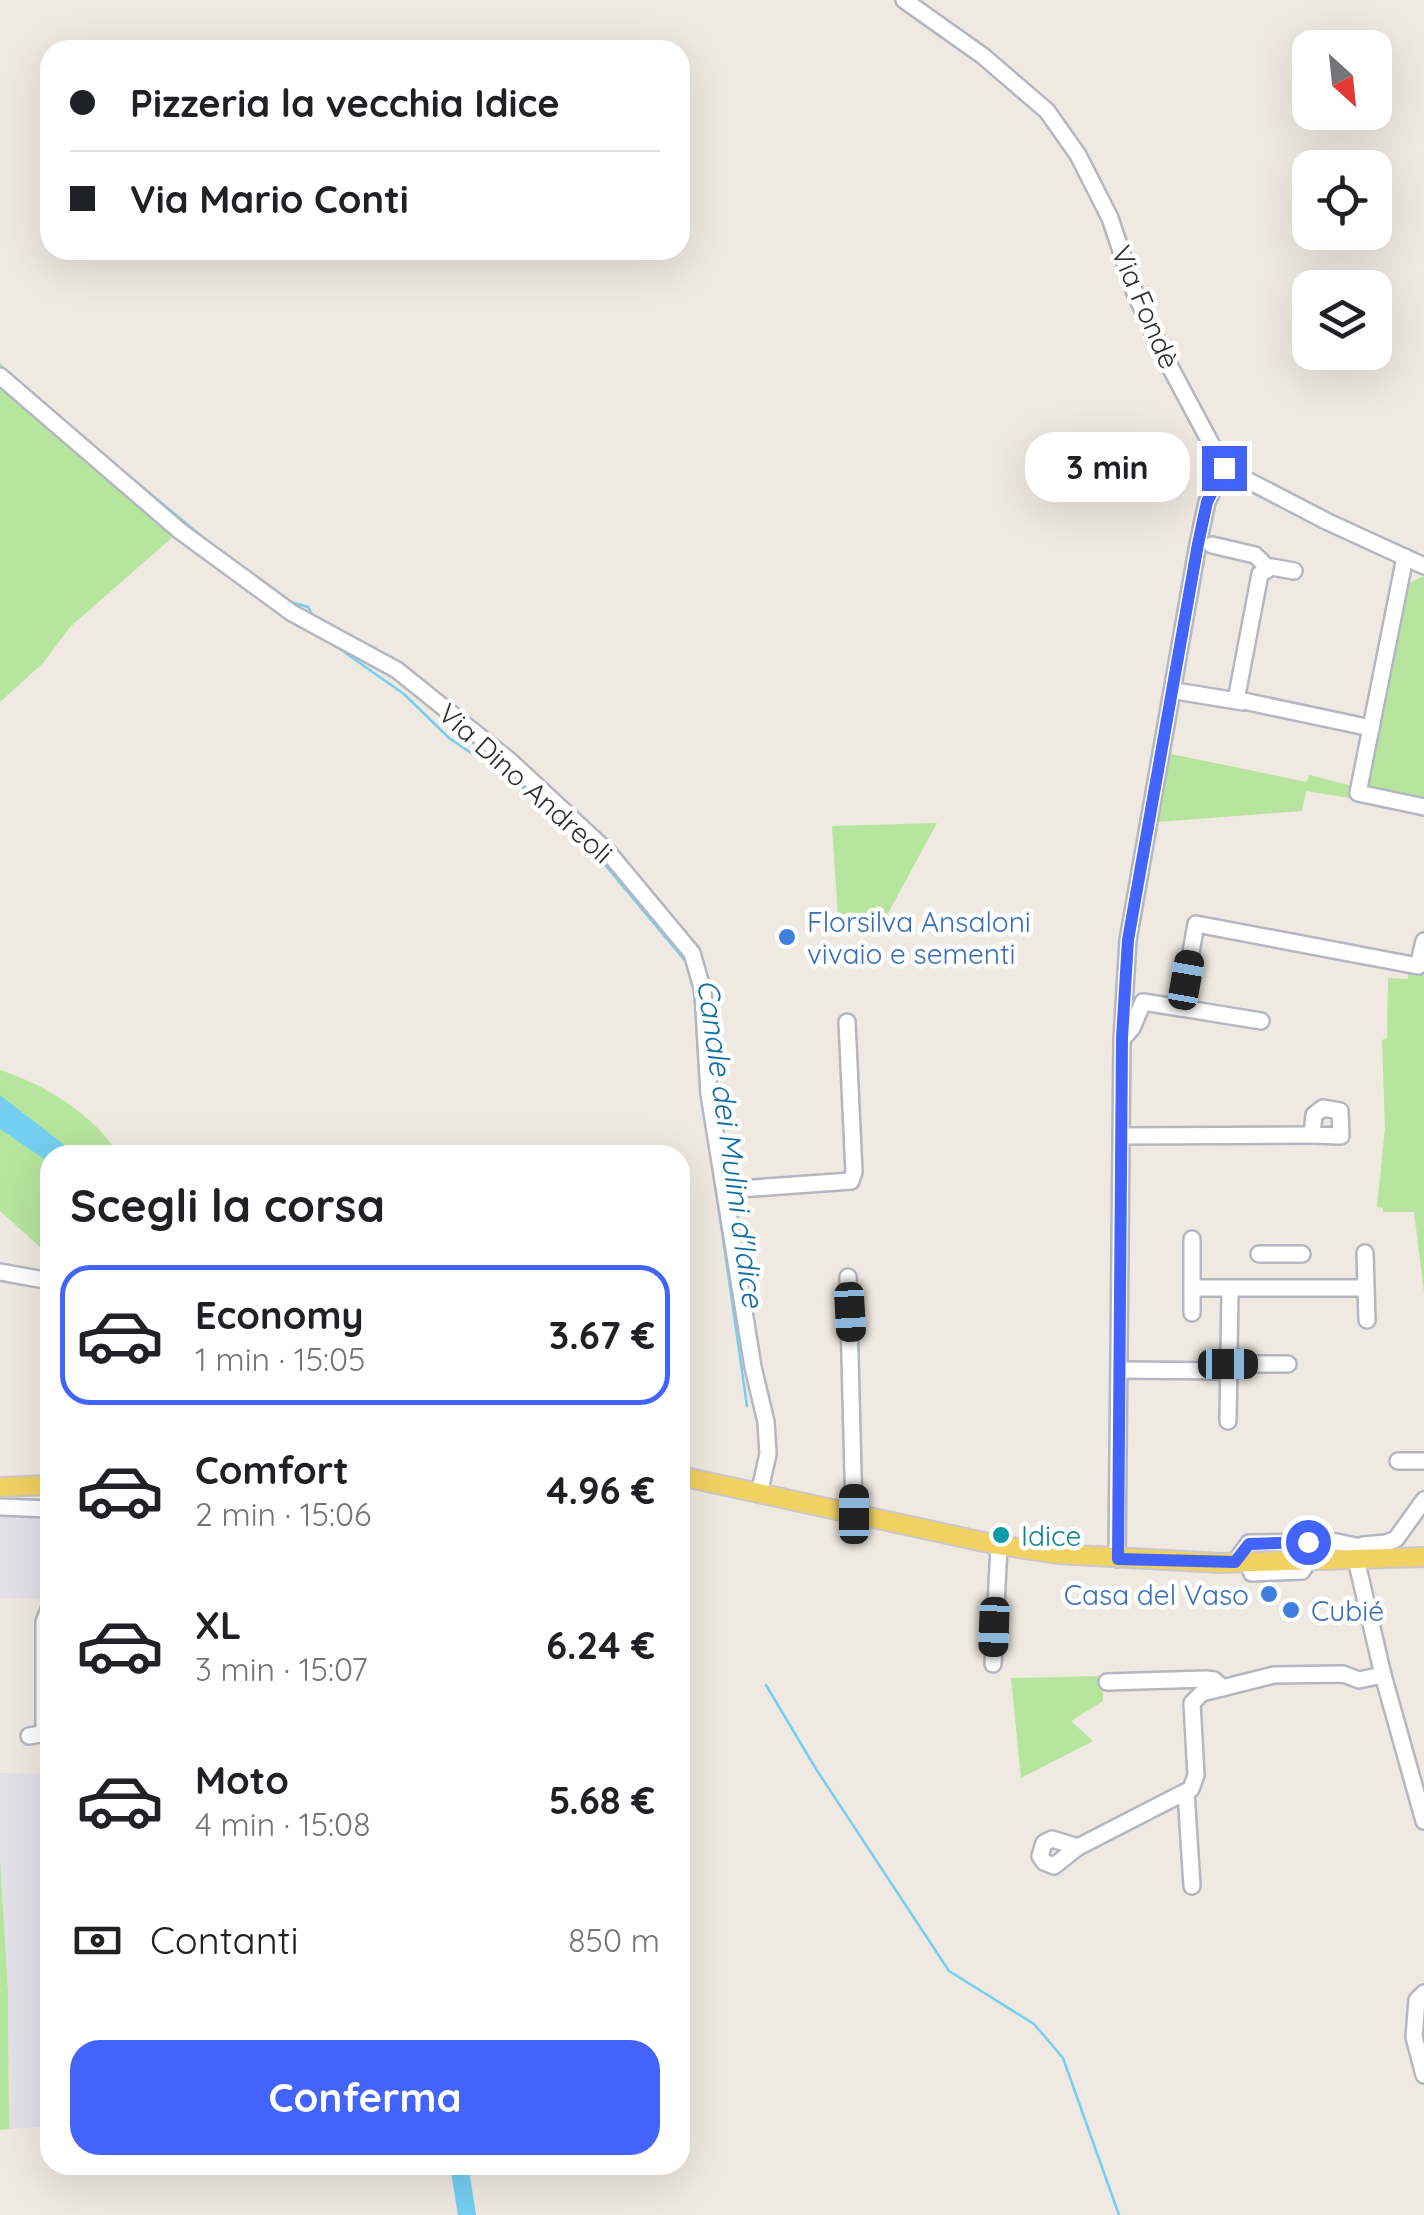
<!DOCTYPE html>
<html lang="it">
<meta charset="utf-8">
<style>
:root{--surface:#fff;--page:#f6f6f6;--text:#202124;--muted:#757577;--line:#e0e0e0;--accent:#4264fb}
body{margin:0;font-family:Quicksand,sans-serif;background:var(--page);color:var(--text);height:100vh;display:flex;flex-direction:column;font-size:38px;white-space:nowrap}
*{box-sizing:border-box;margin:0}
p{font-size:32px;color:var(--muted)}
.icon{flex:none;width:55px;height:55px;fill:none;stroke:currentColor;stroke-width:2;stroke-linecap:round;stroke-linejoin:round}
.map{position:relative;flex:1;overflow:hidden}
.details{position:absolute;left:40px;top:1145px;width:650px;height:1030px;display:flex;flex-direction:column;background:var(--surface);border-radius:30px;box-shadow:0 10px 40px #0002}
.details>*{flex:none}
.hud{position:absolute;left:40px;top:40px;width:650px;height:220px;border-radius:30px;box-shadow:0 10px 40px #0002;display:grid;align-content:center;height:220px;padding:0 30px;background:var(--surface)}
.needle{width:65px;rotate:153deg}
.tools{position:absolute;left:1292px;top:30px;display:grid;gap:20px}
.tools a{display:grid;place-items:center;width:100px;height:100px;border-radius:20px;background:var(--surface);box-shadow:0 10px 40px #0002;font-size:50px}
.end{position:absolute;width:45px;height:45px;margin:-22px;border:12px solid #4264fb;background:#fff;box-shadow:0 0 0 5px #fff}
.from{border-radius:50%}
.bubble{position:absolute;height:70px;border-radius:30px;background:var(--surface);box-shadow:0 10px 40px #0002;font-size:32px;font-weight:800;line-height:70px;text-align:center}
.car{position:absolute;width:30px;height:60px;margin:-30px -15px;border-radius:12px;box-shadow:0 0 8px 2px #0007;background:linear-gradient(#222 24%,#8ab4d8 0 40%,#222 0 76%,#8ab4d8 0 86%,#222 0)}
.hud b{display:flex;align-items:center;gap:35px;height:95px;font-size:38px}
.hud b+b{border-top:2px solid var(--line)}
.hud i{width:25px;height:25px;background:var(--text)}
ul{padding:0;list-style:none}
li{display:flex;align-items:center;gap:30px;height:140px;margin:0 20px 15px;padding:0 10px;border:5px solid transparent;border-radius:30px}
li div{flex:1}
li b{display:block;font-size:38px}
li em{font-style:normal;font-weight:800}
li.active{border-color:var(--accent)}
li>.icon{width:90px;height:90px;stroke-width:1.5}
h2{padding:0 30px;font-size:45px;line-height:120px}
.pay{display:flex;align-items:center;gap:25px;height:110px;padding:0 30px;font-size:38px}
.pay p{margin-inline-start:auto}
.cta{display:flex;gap:20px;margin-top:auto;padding:20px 30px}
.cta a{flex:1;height:115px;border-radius:30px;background:var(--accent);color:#fff;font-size:40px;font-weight:800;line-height:115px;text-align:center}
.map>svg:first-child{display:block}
.industrial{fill:#e3e1e8}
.green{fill:#b6e59e}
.water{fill:#75cff0}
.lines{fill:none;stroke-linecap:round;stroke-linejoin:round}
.stream{stroke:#75cff0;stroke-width:2.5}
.river{stroke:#75cff0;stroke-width:18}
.minor-casing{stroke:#b4b7c1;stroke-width:20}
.major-casing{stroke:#c9c9c9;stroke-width:22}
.minor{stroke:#fff;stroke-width:15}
.major{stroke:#f2d163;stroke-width:18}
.route{stroke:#4264fb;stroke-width:12}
.shop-dot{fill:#3f7fe0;stroke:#fff;stroke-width:4}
.culture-dot{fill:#0f9aa8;stroke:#fff;stroke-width:4}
.labels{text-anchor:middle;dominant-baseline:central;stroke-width:9;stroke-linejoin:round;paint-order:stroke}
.street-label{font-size:28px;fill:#2e2e2e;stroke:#fff}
.shop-label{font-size:28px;fill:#366cbe;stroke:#fff;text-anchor:start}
.culture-label{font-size:28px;fill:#0d838f;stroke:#fff;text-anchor:start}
.water-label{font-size:30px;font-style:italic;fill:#0d6fa3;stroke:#fff}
</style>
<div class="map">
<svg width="1424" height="2215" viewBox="0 0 1424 2215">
<rect width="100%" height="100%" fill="#efe9e1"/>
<!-- industrial -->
<g class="industrial">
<polygon points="0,1515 50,1520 50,1599 0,1598"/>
<polygon points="0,1773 50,1774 50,2126 9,2129 8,1991 0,1858"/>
</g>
<!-- green -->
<g class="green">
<polygon points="0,363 183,528 70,627 44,662 0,702"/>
<polygon points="1424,576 1424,797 1364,786 1409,583"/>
<polygon points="1171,754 1307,782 1309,775 1353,786 1350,798 1306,791 1302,811 1157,822"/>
<polygon points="937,823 880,928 839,932 832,826"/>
<polygon points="1408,967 1424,968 1424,1292 1414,1212 1383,1212 1383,1208 1377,1207 1385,1128 1382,1040 1387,1038 1388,978 1408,979"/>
<path d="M 0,1070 C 46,1085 93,1114 119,1155 L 50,1155 L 50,1256 L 0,1211 Z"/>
<polygon points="1103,1676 1103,1701 1071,1721 1093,1741 1021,1778 1011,1678"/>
<polygon points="0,1858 8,1991 9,2129 0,2130"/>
</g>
<!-- water -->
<polygon class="water" points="0,1095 77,1155 50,1155 50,1163 0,1129"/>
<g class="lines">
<!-- stream -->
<g class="stream">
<polyline points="100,452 217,549"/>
<polyline points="287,601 308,607 313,616"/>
<polyline points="327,640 404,694 449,738 521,786 606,866 687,963"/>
<path d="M 689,970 C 699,1004 695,1041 700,1076"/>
<polyline points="713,1168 747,1406"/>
<polyline points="766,1685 816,1769 949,1971 1034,2024 1063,2058 1119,2215"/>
</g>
<!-- river -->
<polyline class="river" points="459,2165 467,2215"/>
<!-- minor casing -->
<g class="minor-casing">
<g id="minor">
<polyline points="904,0 983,56 1047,111 1078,155 1110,218 1135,293 1161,350 1224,468 1328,522 1424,566"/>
<polyline points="0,376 180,531 292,613 397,670 510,761 608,852 692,953 703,991 709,1094 753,1367 766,1422 768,1454 759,1494"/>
<polyline points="1212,545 1255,555 1268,568"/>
<polyline points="1405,557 1358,793 1424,807"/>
<polyline points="1294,571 1272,567 1260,574 1237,695 1239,700 1371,728"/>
<polyline points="1182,692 1243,702"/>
<polyline points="1181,1008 1261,1021"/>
<polyline points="1124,1037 1132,1028 1143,1002 1181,1008 1196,924 1418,966 1424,941"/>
<polygon points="1323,1108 1340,1111 1341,1136 1312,1135 1314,1115"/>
<polyline points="1122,1136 1312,1135"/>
<polyline points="725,1190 851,1181 854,1172 847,1022"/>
<polyline points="1365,1253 1367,1320"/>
<polyline points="1259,1254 1302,1254"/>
<polyline points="0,1272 50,1281"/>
<polyline points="848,1277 854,1513"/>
<polyline points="1192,1288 1365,1288"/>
<polyline points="1192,1313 1192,1239"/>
<polyline points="1228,1364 1288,1364"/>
<polyline points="1120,1370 1227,1371"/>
<polyline points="1228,1421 1230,1289"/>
<polyline points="1398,1461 1424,1461"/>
<polyline points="1424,1500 1396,1539 1386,1543 1363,1545 1356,1559 1383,1675 1424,1821"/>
<polyline points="0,1507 50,1509"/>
<polyline points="1117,1559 1122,1039 1128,940 1198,544 1207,502 1224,468"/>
<polyline points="1235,1562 1249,1543 1337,1542 1360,1547"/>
<polyline points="1247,1562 1252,1573 1302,1571 1309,1560"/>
<polyline points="993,1664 999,1546"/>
<polyline points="1107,1682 1206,1679 1214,1680 1223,1688"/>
<polyline points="29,1736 41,1734 44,1728 44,1622 50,1607"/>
<polyline points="1186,1792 1192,1886"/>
<polyline points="1078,1847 1054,1866 1044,1862 1040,1856 1044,1843 1052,1839 1078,1847 1191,1789 1196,1775 1192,1703 1202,1693 1274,1675 1343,1674 1359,1680 1383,1675"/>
<polyline points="1424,1993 1417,2000 1414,2037 1424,2075"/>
</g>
</g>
<!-- major casing -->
<g class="major-casing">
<g id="major">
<polyline points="680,1476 993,1544 1058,1554 1220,1563 1424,1557"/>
<polyline points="0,1487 50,1485"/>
</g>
</g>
<!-- minor -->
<use href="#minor" class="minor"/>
<!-- major -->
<use href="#major" class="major"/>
</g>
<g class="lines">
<!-- route -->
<polyline class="route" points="1224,468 1207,502 1198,544 1128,940 1122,1038 1118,1559 1235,1562 1249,1544 1308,1542"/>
</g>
<!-- markers -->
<g class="shop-dot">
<circle cx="787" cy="937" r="10"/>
<circle cx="1269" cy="1594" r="10"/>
<circle cx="1291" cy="1610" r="10"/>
</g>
<circle class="culture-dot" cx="1001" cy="1535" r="10"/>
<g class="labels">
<!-- street labels -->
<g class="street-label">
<text transform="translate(1146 307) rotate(67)">Via Fondè</text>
<text transform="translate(526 783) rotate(42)">Via Dino Andreoli</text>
</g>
<!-- shop labels -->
<g class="shop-label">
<text x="807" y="921">Florsilva Ansaloni<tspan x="807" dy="32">vivaio e sementi</tspan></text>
<text x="1249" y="1594" text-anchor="end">Casa del Vaso</text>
<text x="1311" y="1610">Cubié</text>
</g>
<!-- culture labels -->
<g class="culture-label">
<text x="1021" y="1535">Idice</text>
</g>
<!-- water labels -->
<g class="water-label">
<text transform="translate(731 1143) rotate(82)">Canale dei Mulini d'Idice</text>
</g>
</g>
</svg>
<div class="tools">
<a><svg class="needle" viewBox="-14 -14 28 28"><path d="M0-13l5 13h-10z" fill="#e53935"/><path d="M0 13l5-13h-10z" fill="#757577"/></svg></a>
<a><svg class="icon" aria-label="locate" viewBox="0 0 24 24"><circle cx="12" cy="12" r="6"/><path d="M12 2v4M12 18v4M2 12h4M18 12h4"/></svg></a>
<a><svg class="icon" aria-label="layers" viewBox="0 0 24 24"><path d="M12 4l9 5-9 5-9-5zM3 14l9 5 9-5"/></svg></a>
</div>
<i class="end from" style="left:1308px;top:1542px"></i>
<i class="end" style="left:1224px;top:468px"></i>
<div class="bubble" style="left:1025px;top:432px;width:165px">3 min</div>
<i class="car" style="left:1186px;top:980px;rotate:10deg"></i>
<i class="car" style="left:850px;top:1312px;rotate:177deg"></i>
<i class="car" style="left:1228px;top:1364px;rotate:90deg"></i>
<i class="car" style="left:854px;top:1514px;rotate:0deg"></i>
<i class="car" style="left:994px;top:1627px;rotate:182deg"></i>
<div class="hud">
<b><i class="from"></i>Pizzeria la vecchia Idice</b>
<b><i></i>Via Mario Conti</b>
</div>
<section class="details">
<h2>Scegli la corsa</h2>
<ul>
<li class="active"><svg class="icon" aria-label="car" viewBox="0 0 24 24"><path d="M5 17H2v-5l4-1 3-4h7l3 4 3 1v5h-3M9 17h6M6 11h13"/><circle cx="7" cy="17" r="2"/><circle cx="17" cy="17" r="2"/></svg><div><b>Economy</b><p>1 min · 15:05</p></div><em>3.67 €</em></li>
<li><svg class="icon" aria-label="car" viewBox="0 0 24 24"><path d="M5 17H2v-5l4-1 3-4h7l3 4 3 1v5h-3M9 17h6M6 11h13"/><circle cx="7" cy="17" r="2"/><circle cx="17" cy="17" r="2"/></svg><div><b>Comfort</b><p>2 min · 15:06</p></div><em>4.96 €</em></li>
<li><svg class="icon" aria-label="car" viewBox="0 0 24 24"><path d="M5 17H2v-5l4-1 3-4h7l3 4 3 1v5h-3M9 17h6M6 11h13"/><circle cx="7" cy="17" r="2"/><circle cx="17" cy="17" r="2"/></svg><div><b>XL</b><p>3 min · 15:07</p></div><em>6.24 €</em></li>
<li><svg class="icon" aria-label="car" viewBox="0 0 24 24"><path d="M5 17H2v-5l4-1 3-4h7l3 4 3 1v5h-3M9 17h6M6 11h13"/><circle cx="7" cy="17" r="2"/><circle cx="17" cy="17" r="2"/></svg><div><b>Moto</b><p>4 min · 15:08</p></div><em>5.68 €</em></li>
</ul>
<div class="pay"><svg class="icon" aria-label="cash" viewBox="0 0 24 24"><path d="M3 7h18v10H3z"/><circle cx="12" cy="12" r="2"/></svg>Contanti<p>850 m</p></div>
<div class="cta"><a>Conferma</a></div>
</section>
</div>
